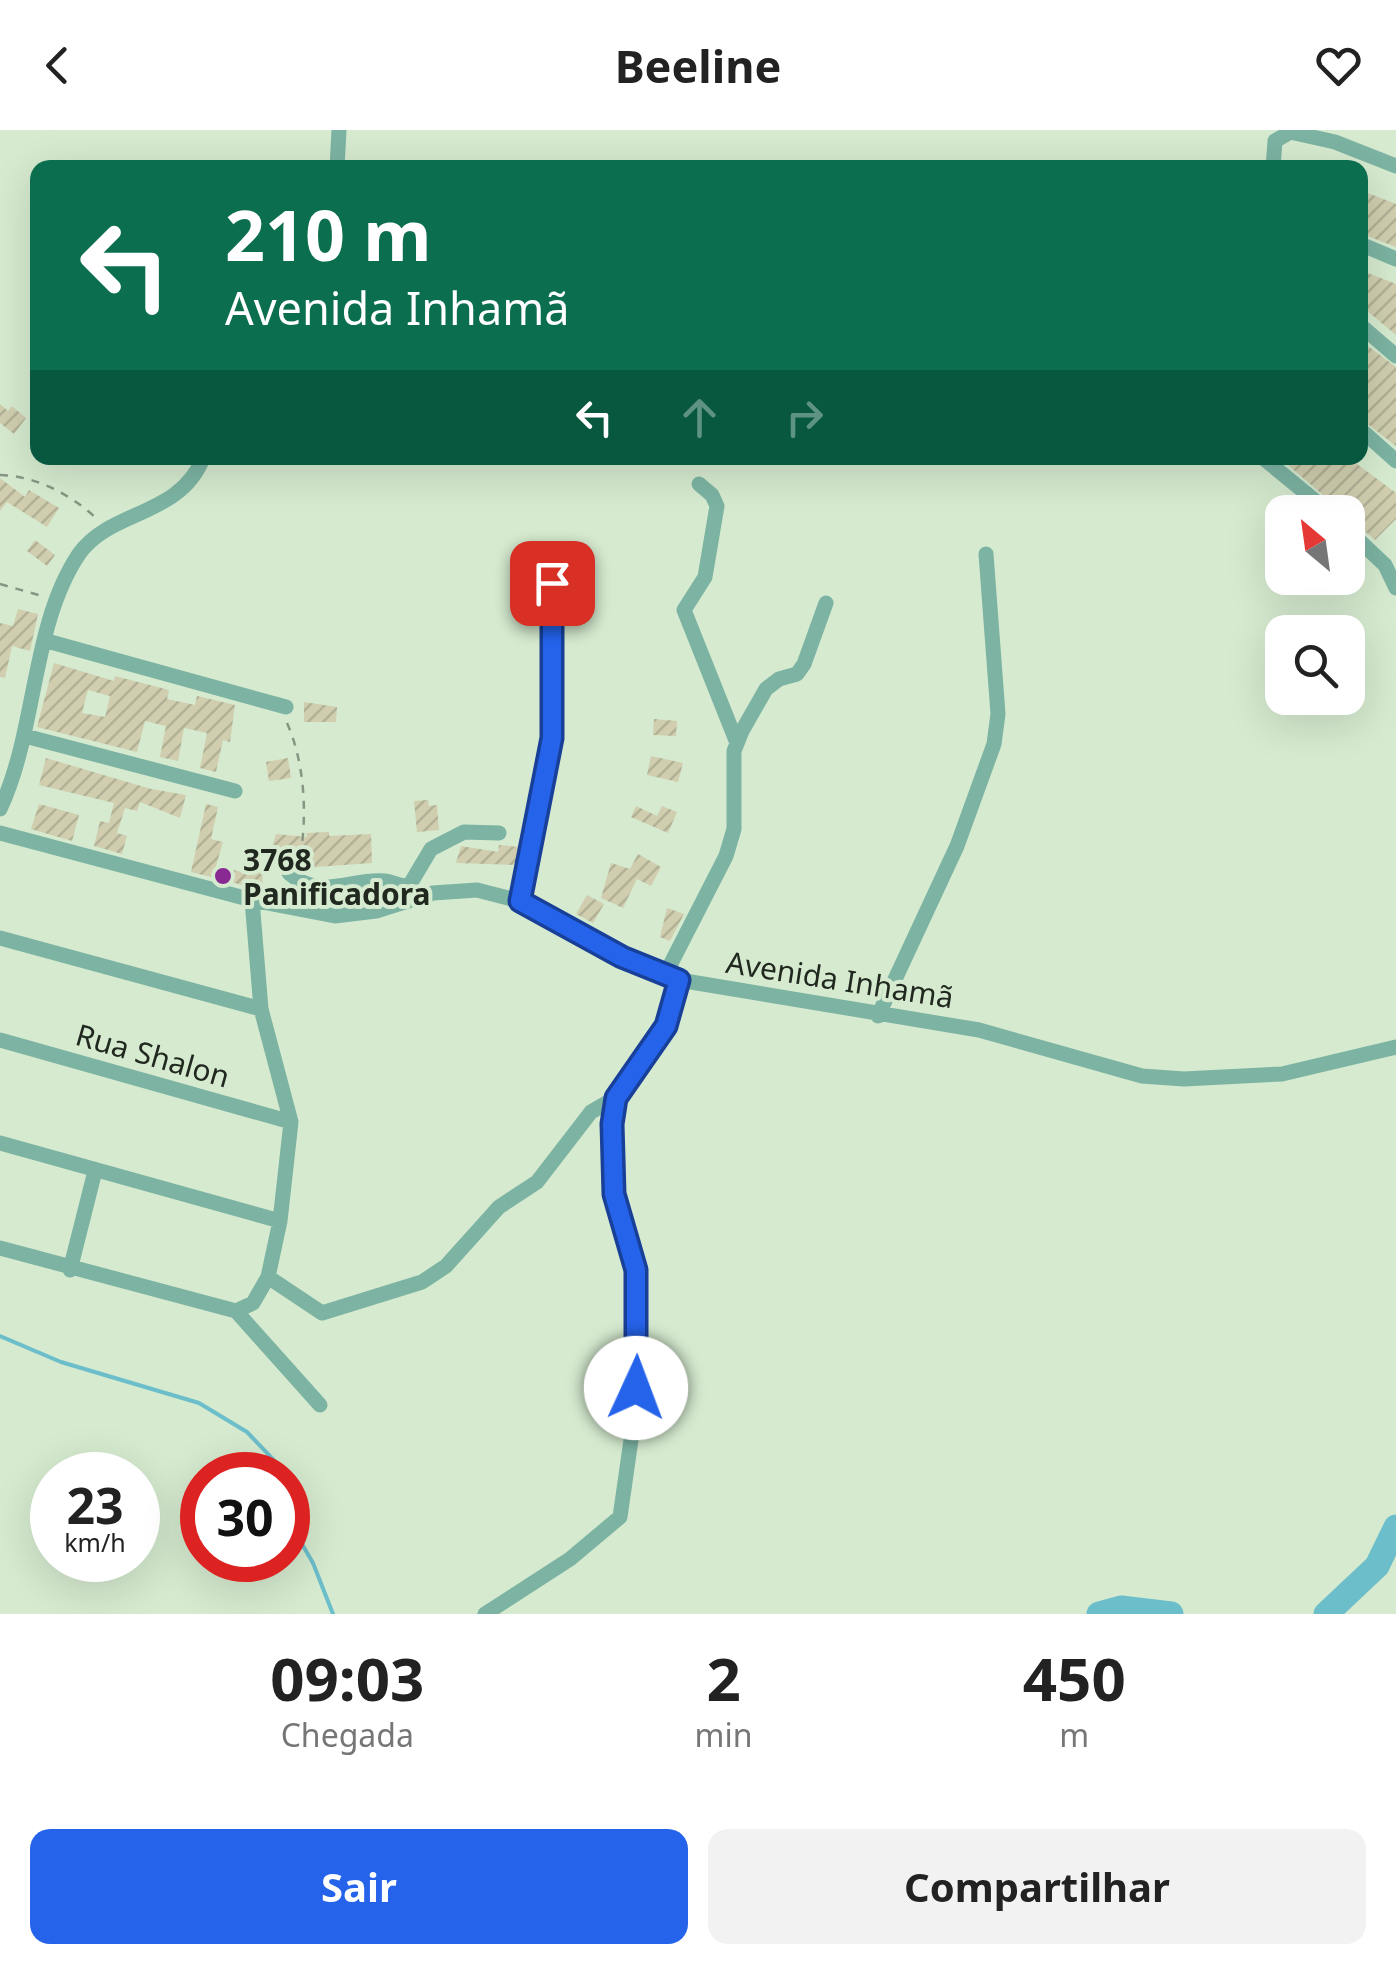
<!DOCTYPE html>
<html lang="pt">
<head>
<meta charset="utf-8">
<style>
  :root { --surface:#fff; --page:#f2f2f2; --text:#222; --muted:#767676; --accent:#2563eb }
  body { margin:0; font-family:"Noto Sans",sans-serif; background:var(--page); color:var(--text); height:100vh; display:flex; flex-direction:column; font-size:38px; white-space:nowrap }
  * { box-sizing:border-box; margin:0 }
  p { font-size:32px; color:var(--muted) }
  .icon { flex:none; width:55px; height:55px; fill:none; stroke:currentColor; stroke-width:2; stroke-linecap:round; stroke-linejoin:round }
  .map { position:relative; height:1484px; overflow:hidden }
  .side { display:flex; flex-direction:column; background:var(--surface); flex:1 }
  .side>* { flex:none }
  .top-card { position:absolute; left:30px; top:30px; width:1338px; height:305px; border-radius:20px; box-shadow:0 10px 40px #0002; background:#0b6e4f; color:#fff; overflow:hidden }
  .needle { width:65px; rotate:331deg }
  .buttons { position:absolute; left:1265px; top:365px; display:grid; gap:20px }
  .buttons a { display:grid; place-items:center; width:100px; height:100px; border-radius:20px; background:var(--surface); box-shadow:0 10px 40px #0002; font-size:50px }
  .speed { position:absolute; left:30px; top:1322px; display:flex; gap:20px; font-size:50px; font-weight:700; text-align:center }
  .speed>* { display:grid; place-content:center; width:130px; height:130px; border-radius:50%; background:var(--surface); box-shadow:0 10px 40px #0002; line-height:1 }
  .speed small { font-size:25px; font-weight:400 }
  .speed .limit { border:15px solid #d22; background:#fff; color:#111 }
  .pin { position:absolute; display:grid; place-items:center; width:85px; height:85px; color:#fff; margin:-42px; border-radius:20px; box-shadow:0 5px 15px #0006 }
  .me { position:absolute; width:110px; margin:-55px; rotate:2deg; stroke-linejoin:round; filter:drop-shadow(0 0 8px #0008) }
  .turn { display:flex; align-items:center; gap:35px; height:210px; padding:0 30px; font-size:45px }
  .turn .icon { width:130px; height:130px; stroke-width:2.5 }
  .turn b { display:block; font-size:70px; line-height:85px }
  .lanes { display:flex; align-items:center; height:95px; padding:0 30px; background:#0003; justify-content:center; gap:50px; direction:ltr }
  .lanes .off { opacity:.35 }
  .eta { display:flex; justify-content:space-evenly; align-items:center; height:170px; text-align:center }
  .eta b { font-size:60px; font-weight:700; line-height:70px }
  .primary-button { display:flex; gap:20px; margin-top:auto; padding:20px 30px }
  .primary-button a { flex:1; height:115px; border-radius:20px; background:var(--accent); color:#fff; font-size:40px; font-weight:700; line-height:115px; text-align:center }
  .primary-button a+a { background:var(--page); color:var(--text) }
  header { display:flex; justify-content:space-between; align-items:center; height:130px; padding:0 30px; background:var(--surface); font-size:45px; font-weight:700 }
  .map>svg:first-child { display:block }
</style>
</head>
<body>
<header><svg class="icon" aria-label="back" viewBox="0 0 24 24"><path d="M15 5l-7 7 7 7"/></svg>Beeline<svg class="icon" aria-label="heart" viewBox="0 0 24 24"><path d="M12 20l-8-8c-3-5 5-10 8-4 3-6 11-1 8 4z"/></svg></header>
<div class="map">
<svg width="1396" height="1484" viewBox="0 0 1396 1484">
  <defs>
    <pattern id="building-hatch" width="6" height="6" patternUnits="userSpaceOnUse" patternTransform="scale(2.5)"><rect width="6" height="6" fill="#d0ceaf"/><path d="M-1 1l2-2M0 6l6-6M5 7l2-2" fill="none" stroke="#b2b196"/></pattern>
  </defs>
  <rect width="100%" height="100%" fill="#d5eacf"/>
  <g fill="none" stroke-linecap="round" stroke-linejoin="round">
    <path stroke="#6cbeca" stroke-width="4" d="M0,1206L61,1232L199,1273L247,1302L288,1345V1360
      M288,1390L313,1433L333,1484"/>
    <path stroke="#6cbeca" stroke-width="25" d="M1099,1484L1121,1478L1171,1484
      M1326,1484L1377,1436L1396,1397"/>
  </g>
  <path fill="url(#building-hatch)" fill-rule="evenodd" d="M1360,60L1396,74V117L1360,103Z
    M1360,140L1396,154V205L1360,175Z
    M1360,210L1396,237V316L1360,288Z
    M0,274L8,281L12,276L26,288L14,304L0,293Z
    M1280,328H1349L1396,363V389L1375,410Z
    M0,348L25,367L29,360L59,378L47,397L7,372L0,381Z
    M35,410L55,425L47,436L27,421Z
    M18,479L38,484L30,521L12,516L5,548L0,547V493L13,496Z
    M54,533L114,551L115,546L169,560L167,569L195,575L197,566L235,575L230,612L223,610L216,642L200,638L207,603L184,598L178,631L160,627L166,596L145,591L137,622L37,597ZM88,560L110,566L105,587L82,583Z
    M304,572L337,577L336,592H304Z
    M654,589L677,591L676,606L653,605Z
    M651,626L683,633L678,652L647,645Z
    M46,628L151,659L186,665L180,688L140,672L137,681L125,678L117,703L127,706L122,724L94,716L100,691L109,693L114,673L39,655Z
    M288,628L291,648L269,651L266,632Z
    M428,670L429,676L437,675L439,700L417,702L414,671Z
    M39,674L79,685L72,711L31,699Z
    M206,674L218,677L211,709L223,712L216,736L247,743V735L263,736L262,760L191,742Z
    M636,676L657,686L662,676L677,682L668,703L631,687Z
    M329,702V706L371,704L372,733L302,738L291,732L268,731L276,704L307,707L306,703Z
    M499,715L519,717L516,735L456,733L461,716L498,722Z
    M638,724L661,737L651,756L637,749L623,778L601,768L611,733L630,739Z
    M587,765L604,774L593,793L576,784Z
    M667,778L684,784L670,811L660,807Z"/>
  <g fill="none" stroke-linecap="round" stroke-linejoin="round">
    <path stroke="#879683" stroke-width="2.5" stroke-dasharray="8 8" stroke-linecap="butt" d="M0,345C36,346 70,364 96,388
      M0,454L42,466
      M287,593C305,633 308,689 299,732"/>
    <path stroke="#7cb3a2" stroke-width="15" d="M337,38L339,0
      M1273,38L1275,11L1290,2L1335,12L1396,36
      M1360,114L1396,129
      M1360,195L1396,226
      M1360,299L1396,331
      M1263,328L1329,382
      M699,354L712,365L717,376L705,447L684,480L737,613
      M1348,400L1385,435L1396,458
      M47,511L286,577
      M25,606L235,661
      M0,679C37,601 31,495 79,424C109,380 180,387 203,328
      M0,703L252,770L335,786L376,781L433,763L477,760L520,771L622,827L679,850L979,900L1142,946L1184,949L1282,944L1396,917
      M289,743C321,771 349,748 385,751C394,752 400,757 409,756L431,719L464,702L499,703
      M520,771L552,608V453
      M0,808L261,879
      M665,845L726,726L734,699V621L742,601L766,559L779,549L797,544L804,534L826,473
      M878,886L957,716L994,614L998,584L986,424
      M0,910L291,992
      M0,1013L280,1091
      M0,1118L236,1181
      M70,1140L95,1041
      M268,1147L322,1183L422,1152L446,1136L499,1077L537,1052L591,982L615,968
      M236,1181L253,1173L268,1147L280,1091L291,992L261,879L252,770
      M236,1181L320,1275
      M485,1484L570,1429L620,1387L634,1289L638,1195L636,1140L614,1064L612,994L615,968L666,895L679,850"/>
  </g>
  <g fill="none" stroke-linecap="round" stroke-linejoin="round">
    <g stroke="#184099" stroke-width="25">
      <path id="route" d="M552,453V608L520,771L622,827L679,850L666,896L616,968L612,994L614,1064L636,1140V1258"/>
    </g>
    <use href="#route" stroke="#2563eb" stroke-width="18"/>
  </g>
  <circle fill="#892992" stroke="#d5eacf" stroke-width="4" cx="223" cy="746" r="10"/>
  <g text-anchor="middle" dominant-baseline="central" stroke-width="8" stroke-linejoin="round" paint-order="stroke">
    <g font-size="30" font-weight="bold" fill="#21281f" stroke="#d5eacf" text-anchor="start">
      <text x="243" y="729">3768<tspan x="243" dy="34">Panificadora</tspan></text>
    </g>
    <g font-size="30" fill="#21281f" stroke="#d5eacf">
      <text transform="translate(840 849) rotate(9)">Avenida Inhamã</text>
      <text transform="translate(153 925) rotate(16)">Rua Shalon</text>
    </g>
  </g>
</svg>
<div class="buttons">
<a><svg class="needle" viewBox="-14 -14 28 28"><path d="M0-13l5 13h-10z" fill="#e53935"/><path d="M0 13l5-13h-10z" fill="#767676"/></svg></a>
<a><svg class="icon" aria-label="search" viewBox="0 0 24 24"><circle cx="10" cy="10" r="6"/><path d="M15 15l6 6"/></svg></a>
</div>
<div class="speed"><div>23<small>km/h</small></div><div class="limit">30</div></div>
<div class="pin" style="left:552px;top:453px;background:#d93025"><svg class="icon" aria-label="arrive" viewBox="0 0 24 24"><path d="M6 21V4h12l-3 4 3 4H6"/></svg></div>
<svg class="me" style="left:636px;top:1258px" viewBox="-20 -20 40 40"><circle r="19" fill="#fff"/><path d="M0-13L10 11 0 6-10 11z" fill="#2563eb"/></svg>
<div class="top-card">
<div class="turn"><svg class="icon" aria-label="left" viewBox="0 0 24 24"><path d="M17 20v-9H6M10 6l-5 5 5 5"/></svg><div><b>210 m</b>Avenida Inhamã</div></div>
<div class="lanes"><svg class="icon" aria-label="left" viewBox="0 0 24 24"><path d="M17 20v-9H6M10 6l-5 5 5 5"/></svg><svg class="icon off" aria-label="ahead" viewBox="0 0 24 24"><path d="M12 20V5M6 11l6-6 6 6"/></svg><svg class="icon off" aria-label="right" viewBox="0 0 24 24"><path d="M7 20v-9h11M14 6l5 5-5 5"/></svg></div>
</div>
</div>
<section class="side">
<div class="eta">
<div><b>09:03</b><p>Chegada</p></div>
<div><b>2</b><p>min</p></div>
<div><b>450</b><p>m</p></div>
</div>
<div class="primary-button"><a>Sair</a><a>Compartilhar</a></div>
</section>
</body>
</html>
